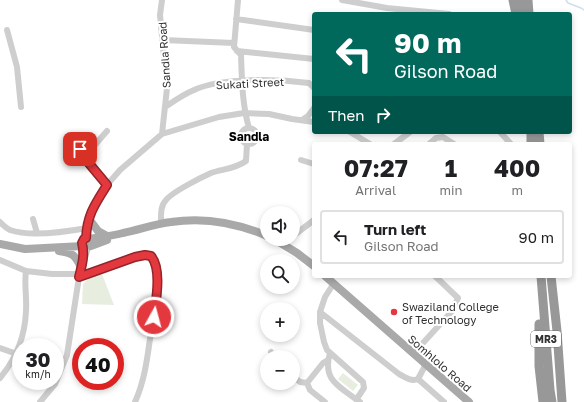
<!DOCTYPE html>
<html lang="en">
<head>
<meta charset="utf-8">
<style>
  :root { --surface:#fff; --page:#f2f2f2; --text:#202124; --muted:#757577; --line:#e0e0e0 }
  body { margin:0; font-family:"Golos Text",sans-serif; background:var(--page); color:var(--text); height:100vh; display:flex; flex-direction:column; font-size:15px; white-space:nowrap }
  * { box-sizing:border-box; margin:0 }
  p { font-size:13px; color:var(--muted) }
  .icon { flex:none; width:22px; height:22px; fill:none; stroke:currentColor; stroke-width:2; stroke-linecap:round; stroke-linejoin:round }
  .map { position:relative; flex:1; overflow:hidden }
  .side { position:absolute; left:312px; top:142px; width:260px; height:136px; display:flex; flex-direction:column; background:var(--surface); border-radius:4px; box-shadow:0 2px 6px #0003 }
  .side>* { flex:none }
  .top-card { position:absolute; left:312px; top:12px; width:260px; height:122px; border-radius:4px; box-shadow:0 2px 6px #0003; background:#00695c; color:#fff; overflow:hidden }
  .fabs { position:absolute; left:260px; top:206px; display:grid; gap:8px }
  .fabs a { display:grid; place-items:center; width:40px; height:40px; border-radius:50%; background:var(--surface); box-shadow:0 2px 6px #0003; font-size:20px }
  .speed { position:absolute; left:12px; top:338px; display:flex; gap:8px; font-size:20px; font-weight:700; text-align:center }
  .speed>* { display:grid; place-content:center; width:52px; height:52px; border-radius:50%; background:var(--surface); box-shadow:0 2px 6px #0003; line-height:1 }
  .speed small { font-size:10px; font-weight:400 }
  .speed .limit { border:6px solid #d22; background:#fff; color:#111 }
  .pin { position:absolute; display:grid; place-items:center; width:34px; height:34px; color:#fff; margin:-17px; border-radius:8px; box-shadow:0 2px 6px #0006 }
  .me { position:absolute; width:44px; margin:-22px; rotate:7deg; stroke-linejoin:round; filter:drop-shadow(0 0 3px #0008) }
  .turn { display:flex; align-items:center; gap:14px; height:84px; padding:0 16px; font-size:18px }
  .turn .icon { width:52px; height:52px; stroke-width:2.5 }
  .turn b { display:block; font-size:28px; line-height:34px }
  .then { display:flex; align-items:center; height:38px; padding:0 16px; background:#0003; gap:8px; font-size:15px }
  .eta { display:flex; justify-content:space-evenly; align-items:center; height:68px; text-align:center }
  .eta b { font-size:24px; font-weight:700; line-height:28px }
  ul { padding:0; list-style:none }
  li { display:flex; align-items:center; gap:12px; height:54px; margin:0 8px 6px; padding:0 8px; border:2px solid var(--line); border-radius:4px }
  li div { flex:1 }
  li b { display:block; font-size:15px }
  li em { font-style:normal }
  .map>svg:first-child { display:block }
</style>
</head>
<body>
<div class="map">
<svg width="584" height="402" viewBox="0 0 584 402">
  <rect width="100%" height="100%" fill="#fff"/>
  <path fill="#e7eee0" d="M102,274L114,305L82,304L83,284L89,278Z
    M343,373L358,385L353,391L338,379Z"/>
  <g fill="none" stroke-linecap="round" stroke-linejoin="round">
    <path stroke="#cddfed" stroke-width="1.5" d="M566,0L568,3L581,8L584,10"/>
    <path stroke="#cecece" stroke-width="6" d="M238,0L234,47L241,55C242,80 242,104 249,128
      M342,0L387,8L449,14
      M236,19L314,30
      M7,30L17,67L21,107
      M163,40L234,43
      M237,51L314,59
      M165,107C174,101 184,94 194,90C222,77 279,79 309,83L314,88
      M302,120L308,116L314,108
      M241 136a8 8 0 1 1 16 0a8 8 0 1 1-16 0Z
      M107,131L87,154V161L107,185
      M350,132L370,144
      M500,132L511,144
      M162,134L167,88L160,15L162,0
      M394,144L410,132
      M429,144L436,138L443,137L454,144
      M79,149L78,154L87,161
      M301,160L314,164
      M33,219L37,233
      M0,222C3,225 6,228 10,230C30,237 65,232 87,228
      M161,224C161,216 160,206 166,200C172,192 202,177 211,173C223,169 235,169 246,161L247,144
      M293,236L314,220
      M86,238L89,219L92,209L107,185L120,170L162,134L219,117L244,113L269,114L292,119L314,122
      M0,260L26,271L52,274H75L79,277
      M79,277L135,257L148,255C154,258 156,263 157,270C159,285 155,309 152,325C148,351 146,378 135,402
      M334,283L325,297L320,312V323L324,342L327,350L363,382L364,388L358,397L357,400L360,402
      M320,312L399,374C405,377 411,382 418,379L426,364
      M0,348L17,354
      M271,352L275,357
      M330,353C322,380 339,386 357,400
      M413,354L453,310L458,298L435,276
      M293,376L300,382L307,383
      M0,378C16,359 25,336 26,311C27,297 24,284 26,271
      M418,379L444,402
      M40,402L55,384L67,355L79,277L88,248
      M325,402L310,390L307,383L323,363L328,360"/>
    <path stroke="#a9a9a9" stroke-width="8" d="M89,219L98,231L107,236
      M89,239C100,237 112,236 123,233C139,230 154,224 171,222C203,217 237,223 267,236
      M274,239L297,253L314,266
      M0,244L25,249L83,246
      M91,246L107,240
      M59,251C73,253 75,255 81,267
      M325,276L469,402"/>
    <path stroke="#989898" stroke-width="9" d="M513,0L516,14
      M521,0L522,14
      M528,0L529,14
      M531,132V144
      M539,132L540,144
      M541,276L550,390L552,402
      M551,276L557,331L562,402
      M539,324V366L543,402"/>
  </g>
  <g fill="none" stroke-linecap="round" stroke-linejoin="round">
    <g stroke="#942429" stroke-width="10">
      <path id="route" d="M80,149L78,154L87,161L107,185C95,204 87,215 86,238L84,239L82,243C85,255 82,265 79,277L135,257L145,255L151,256C162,269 156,300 154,317"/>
    </g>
    <use href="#route" stroke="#e4383f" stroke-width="7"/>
  </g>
  <circle fill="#e4383f" stroke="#fff" stroke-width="1.5" cx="394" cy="312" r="4"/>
  <g text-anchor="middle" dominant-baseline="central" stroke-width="4" stroke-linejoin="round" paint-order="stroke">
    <rect fill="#fff" stroke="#6f6f6f" stroke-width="1" x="531" y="331" width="30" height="16" rx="3"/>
    <g font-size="10" font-weight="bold" fill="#313131">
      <text x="546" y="339">MR3</text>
    </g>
    <g font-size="11" fill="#313131" stroke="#fff">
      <text transform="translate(164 55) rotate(-94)">Sandla Road</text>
      <text transform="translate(250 83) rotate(-3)">Sukati Street</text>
      <text transform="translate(440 363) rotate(41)">Somhlolo Road</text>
    </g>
    <g font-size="11" fill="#313131" stroke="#fff" text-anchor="start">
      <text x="402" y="306">Swaziland College<tspan x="402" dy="13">of Technology</tspan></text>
    </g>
    <g font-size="12" font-weight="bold" fill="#000" stroke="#fff">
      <text x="249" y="136">Sandla</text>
    </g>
  </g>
</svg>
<div class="fabs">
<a><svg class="icon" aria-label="sound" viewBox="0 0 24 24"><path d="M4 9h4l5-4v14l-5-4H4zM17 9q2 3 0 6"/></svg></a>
<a><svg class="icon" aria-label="search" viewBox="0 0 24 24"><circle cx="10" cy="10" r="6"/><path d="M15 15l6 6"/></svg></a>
<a>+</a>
<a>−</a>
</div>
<div class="speed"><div>30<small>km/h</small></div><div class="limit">40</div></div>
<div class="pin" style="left:80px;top:149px;background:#d93025"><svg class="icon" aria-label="arrive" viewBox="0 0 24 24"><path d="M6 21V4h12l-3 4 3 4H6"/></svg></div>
<svg class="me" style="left:154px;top:317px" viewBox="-20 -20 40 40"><circle r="17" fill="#e4383f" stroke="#fff" stroke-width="3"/><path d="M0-11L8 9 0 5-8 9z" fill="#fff"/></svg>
<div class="top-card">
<div class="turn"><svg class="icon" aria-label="left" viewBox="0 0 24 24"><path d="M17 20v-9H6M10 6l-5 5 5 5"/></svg><div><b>90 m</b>Gilson Road</div></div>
<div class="then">Then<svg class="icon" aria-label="right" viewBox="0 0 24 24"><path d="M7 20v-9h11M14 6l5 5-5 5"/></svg></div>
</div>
<section class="side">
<div class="eta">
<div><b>07:27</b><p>Arrival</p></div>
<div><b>1</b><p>min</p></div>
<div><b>400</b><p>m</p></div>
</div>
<ul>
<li><svg class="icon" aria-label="left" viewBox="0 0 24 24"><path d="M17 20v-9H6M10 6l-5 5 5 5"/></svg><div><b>Turn left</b><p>Gilson Road</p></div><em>90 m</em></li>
</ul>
</section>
</div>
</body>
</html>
